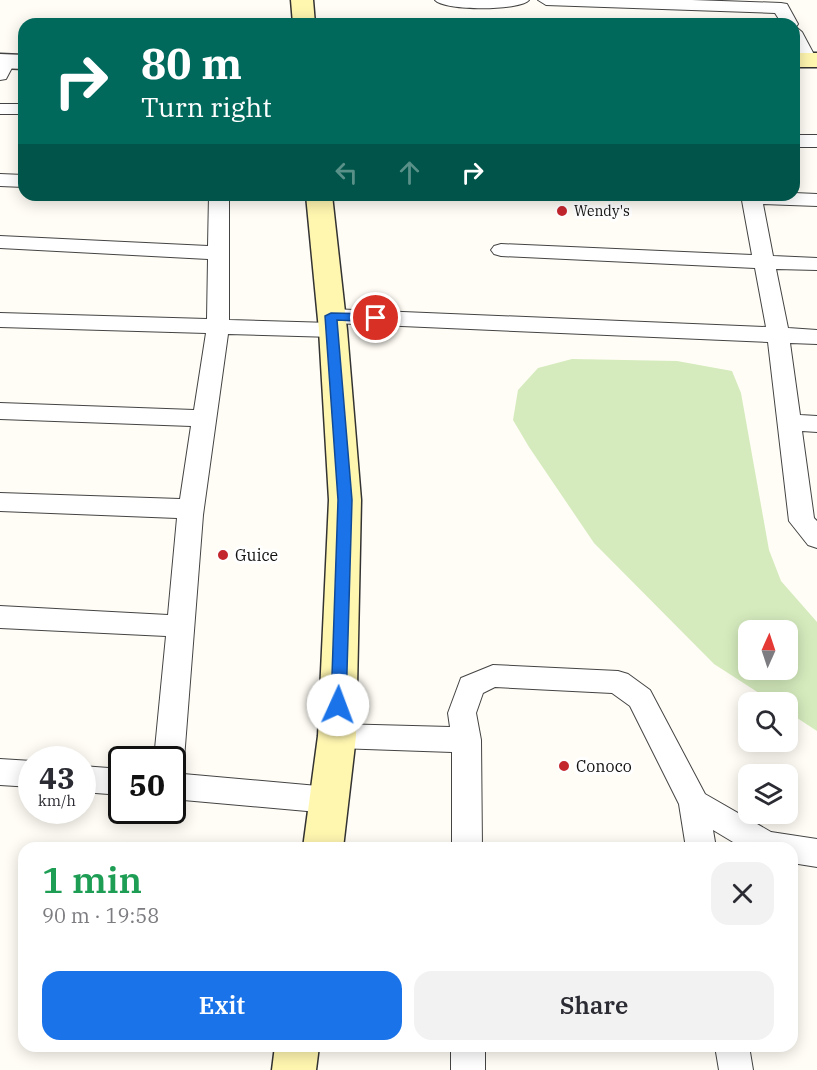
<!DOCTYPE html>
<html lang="en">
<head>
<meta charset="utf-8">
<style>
  :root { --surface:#fff; --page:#f2f2f3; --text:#2b2b33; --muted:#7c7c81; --accent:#1a73e8 }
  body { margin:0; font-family:"IBM Plex Serif",serif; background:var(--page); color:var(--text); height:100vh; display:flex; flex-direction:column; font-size:22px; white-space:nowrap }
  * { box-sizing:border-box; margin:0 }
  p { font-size:20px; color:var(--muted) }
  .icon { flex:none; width:33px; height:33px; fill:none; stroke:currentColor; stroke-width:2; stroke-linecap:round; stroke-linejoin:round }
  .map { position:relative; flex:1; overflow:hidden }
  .drawer { position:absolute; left:18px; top:842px; width:780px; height:210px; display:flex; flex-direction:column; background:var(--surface); border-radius:18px; box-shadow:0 3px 15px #0003 }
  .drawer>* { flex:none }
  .guide { position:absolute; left:18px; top:18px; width:782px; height:183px; border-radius:18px; box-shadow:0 3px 15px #0003; background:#00695c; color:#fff; overflow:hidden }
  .needle { width:39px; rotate:3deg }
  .tools { position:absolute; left:738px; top:620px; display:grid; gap:12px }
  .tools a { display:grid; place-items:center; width:60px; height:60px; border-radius:12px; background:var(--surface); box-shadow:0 3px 15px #0003; font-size:30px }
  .speed { position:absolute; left:18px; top:746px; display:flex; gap:12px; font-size:30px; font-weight:700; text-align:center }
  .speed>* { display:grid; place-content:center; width:78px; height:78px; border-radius:50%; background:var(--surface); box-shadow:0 3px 15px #0003; line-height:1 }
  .speed small { font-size:15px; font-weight:400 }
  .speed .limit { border:3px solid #111; border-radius:9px; background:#fff; color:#111 }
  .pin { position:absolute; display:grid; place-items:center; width:51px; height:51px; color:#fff; margin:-26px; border:3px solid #fff; border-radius:50%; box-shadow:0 2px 6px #0007 }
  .me { position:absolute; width:66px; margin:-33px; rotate:2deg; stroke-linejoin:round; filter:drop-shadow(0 0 4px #0008) }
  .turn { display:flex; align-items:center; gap:21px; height:126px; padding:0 24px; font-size:27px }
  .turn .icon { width:78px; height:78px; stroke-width:2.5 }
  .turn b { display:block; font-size:42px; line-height:51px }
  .lanes { display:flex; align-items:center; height:57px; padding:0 24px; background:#0003; justify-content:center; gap:30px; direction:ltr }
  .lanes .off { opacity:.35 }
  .round { display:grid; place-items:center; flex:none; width:63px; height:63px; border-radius:18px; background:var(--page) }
  .summary { display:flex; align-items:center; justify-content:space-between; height:102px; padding:0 24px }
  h1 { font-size:36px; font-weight:600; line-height:45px; color:#1e9e55 }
  .primary-button { display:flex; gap:12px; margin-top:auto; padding:12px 24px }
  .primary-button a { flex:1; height:69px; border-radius:18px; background:var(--accent); color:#fff; font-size:24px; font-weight:600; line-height:69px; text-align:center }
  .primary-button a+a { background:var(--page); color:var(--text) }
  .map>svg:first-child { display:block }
</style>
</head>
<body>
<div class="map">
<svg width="817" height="1070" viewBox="0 0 817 1070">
  <rect width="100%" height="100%" fill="#fffdf5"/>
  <path fill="#d5ebbd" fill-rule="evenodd" d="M572,359L677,361L732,371L741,393L769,550L781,581L817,622V731L788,712V702H773L714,664L594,543L529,447L513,420L518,390L538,368ZM748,630H788V669H748Z"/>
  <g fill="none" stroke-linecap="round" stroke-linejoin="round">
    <g stroke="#444" stroke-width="2">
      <path id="lane" d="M435,0H529C520,11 444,11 435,0Z
        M538,0H692L781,3L787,4L798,24L796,27L802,32L817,60L814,64H802L794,48V24H782L775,13L546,5Z
        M6,57L12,58L15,62L6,79L0,80V58Z
        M0,104H24V114H0Z
        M794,135H817V147H794Z
        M0,174L24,175V187L0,186Z
        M794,193L817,194V206L763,204L773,256L817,258V270L776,269L788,328L817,330V344L790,343L800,415L817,416V432L802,431L814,518L817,521V548L808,545L789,521L768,342L333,323L341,325L344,330L341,335L333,337L228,334L203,515L184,759L179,768L172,770V759H154L166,636L0,628V606L168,615L177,518L0,511V493L180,499L191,426L0,419V403L194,410L206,333L0,327V313L207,319L208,259L0,248V236L208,246L209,195H229V320L331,323L323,321L320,316L323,311L331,309L766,327L755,268L501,256L494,254L491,250L494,246L501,244L752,255L741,195Z
        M493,665L618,671L628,674L650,690L705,794L771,832L817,839V867L792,863V848H743L713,830L716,848H686L679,804L630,706L612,693L495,687L483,693L476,713L481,740L482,848H452V752L337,748L327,745L323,736L327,727L337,724L450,727L448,713L461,678Z
        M0,759L32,761V787L0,785Z
        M82,766L122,769V795L82,792Z
        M172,773L329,787L340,791L344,800L340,809L329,813L172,799Z
        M451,1046H485V1070H451Z
        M715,1046H749L753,1070H719Z"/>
    </g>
    <g stroke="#444" stroke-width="3">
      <path id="street" d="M0,54L24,55V69L0,68Z"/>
    </g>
    <g stroke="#333" stroke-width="3">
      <path id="secondary" d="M291,0H313L315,24H293Z
        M794,53H817V67H794Z
        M306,195H332L347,330L361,500L356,736L343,848H303L318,736L329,500L319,330Z
        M275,1046H319L316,1070H272Z"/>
    </g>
    <use href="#lane" fill="#fff" fill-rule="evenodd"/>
    <use href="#street" fill="#fff" fill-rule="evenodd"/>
    <use href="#secondary" fill="#fff6b0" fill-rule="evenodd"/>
  </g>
  <path fill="#1a73e8" stroke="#114b97" stroke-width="1.5" d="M331,313L376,314L382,318L376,322L337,320L352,500L346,705L344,710L338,711L333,710L331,705L338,500L325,316Z"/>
  <g fill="#c4262e" stroke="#fff" stroke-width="2">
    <circle cx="562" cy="211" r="6"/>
    <circle cx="223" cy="555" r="6"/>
    <circle cx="564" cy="766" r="6"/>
  </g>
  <g text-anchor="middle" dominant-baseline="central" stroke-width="6" stroke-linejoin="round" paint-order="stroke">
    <g font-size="14" fill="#111" stroke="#fff" text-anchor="start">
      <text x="574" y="211">Wendy's</text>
    </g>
    <g font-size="16" fill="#111" stroke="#fff" text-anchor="start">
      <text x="235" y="555">Guice</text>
      <text x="576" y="766">Conoco</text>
    </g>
  </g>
</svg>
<div class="tools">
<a><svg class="needle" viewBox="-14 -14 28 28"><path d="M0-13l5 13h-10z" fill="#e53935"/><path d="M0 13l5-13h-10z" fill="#7c7c81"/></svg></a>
<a><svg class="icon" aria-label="search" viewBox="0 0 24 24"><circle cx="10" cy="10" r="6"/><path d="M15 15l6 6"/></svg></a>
<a><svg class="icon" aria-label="layers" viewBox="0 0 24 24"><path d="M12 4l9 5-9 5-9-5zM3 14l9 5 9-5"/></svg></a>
</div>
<div class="speed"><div>43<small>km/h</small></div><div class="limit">50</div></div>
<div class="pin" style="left:376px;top:318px;background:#d93025"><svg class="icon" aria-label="arrive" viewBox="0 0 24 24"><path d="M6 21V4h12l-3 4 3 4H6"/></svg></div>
<svg class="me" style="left:338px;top:705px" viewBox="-20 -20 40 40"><circle r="19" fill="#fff"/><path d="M0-13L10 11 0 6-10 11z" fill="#1a73e8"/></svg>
<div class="guide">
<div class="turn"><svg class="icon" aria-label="right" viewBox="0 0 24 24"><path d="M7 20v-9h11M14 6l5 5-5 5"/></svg><div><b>80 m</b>Turn right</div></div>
<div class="lanes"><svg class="icon off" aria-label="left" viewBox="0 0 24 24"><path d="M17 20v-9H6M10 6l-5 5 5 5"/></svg><svg class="icon off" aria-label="ahead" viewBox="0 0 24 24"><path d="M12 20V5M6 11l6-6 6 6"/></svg><svg class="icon" aria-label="right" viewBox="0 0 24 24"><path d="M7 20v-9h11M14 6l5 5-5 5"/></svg></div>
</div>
<section class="drawer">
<div class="summary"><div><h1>1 min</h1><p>90 m · 19:58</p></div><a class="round"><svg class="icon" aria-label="close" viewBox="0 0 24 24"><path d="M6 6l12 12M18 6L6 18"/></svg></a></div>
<div class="primary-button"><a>Exit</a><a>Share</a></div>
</section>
</div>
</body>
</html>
